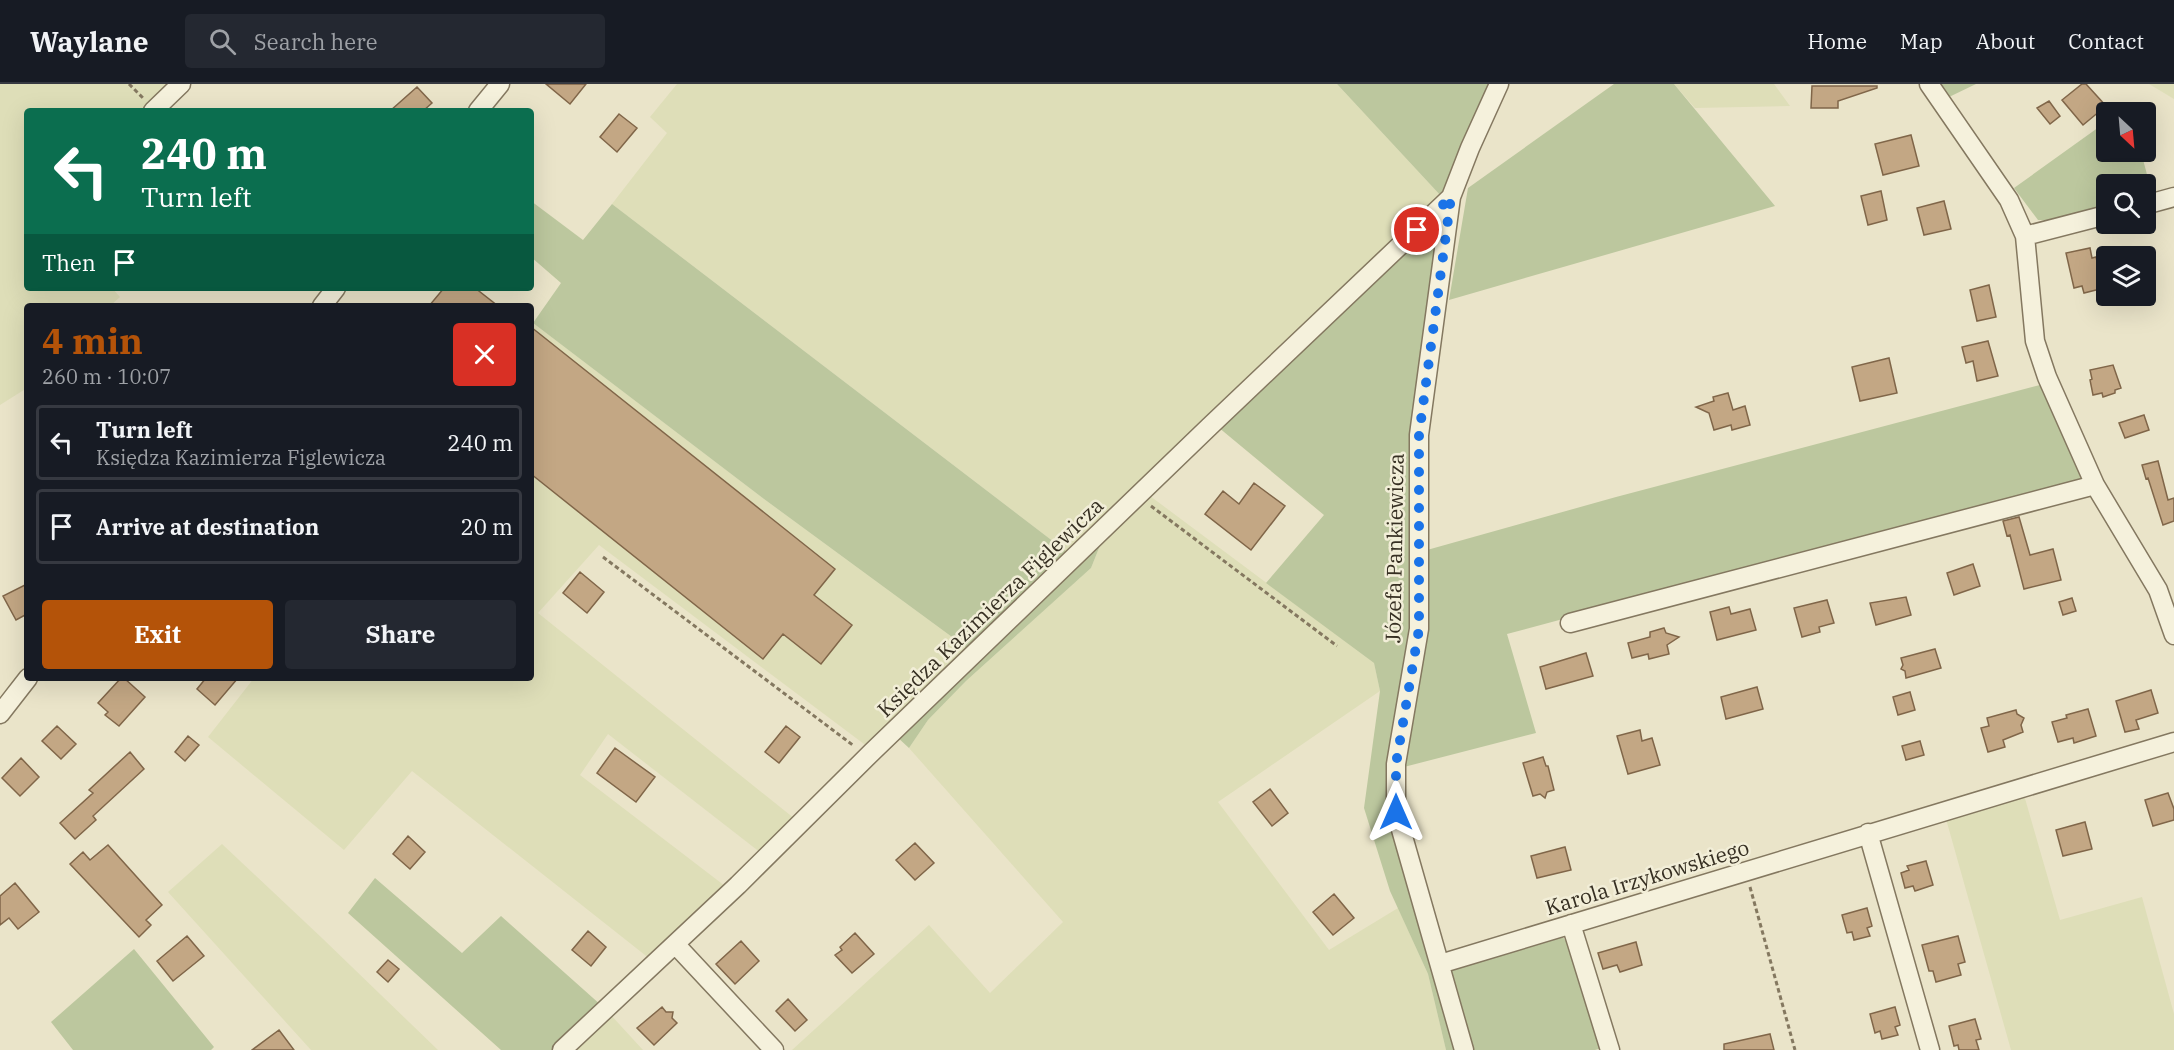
<!DOCTYPE html>
<html lang="en">
<head>
<meta charset="utf-8">
<style>
  :root { --surface:#171b24; --page:#242831; --text:#f1f3f6; --muted:#9ea1a6; --line:#363941; --accent:#b45309 }
  body { margin:0; font-family:"IBM Plex Serif",serif; background:var(--page); color:var(--text); height:100vh; display:flex; flex-direction:column; font-size:22px; white-space:nowrap }
  * { box-sizing:border-box; margin:0 }
  p { font-size:20px; color:var(--muted) }
  .icon { flex:none; width:33px; height:33px; fill:none; stroke:currentColor; stroke-width:2; stroke-linecap:round; stroke-linejoin:round }
  .map { position:relative; flex:1; overflow:hidden }
  .drawer { position:absolute; left:24px; top:219px; width:510px; height:378px; display:flex; flex-direction:column; background:var(--surface); border-radius:6px; box-shadow:0 6px 24px #0002 }
  .drawer>* { flex:none }
  .hud { position:absolute; left:24px; top:24px; width:510px; height:183px; border-radius:6px; box-shadow:0 6px 24px #0002; background:#0b6e4f; color:#fff; overflow:hidden }
  .needle { width:39px; rotate:154deg }
  .tools { position:absolute; left:2096px; top:18px; display:grid; gap:12px }
  .tools a { display:grid; place-items:center; width:60px; height:60px; border-radius:6px; background:var(--surface); box-shadow:0 6px 24px #0002; font-size:30px }
  .pin { position:absolute; display:grid; place-items:center; width:51px; height:51px; color:#fff; margin:-26px; border:3px solid #fff; border-radius:50%; box-shadow:0 2px 6px #0007 }
  .me { position:absolute; width:66px; margin:-33px; rotate:0deg; stroke-linejoin:round; filter:drop-shadow(0 0 4px #0008) }
  .turn { display:flex; align-items:center; gap:21px; height:126px; padding:0 18px; font-size:27px }
  .turn .icon { width:78px; height:78px; stroke-width:2.5 }
  .turn b { display:block; font-size:42px; line-height:51px }
  .then { display:flex; align-items:center; height:57px; padding:0 18px; background:#0003; gap:12px; font-size:22px }
  .round { display:grid; place-items:center; flex:none; width:63px; height:63px; border-radius:6px; background:var(--page) }
  .overview { display:flex; align-items:center; justify-content:space-between; height:102px; padding:0 18px }
  h1 { font-size:36px; font-weight:700; line-height:45px; color:var(--accent) }
  .action { display:flex; gap:12px; margin-top:auto; padding:12px 18px }
  .action a { flex:1; height:69px; border-radius:6px; background:var(--accent); color:#fff; font-size:24px; font-weight:700; line-height:69px; text-align:center }
  .action a+a { background:var(--page); color:var(--text) }
  ul { padding:0; list-style:none }
  li { display:flex; align-items:center; gap:18px; height:75px; margin:0 12px 9px; padding:0 6px; border:3px solid var(--line); border-radius:6px }
  li div { flex:1 }
  li b { display:block; font-size:22px }
  li em { font-style:normal }
  header { display:flex; align-items:center; gap:36px; box-sizing:border-box; height:84px; padding:0 30px; background:var(--surface); border-bottom:2px solid var(--line) }
  header strong { font-size:28px }
  nav { display:flex; gap:33px; margin-inline-start:auto; font-size:21px }
  .search { width:420px; height:54px; background:var(--page); display:flex; align-items:center; gap:15px; box-sizing:border-box; padding:0 21px; border-radius:6px; color:var(--muted); font-size:22px }
  .map>svg:first-child { display:block }
</style>
</head>
<body>
<header>
<strong>Waylane</strong>
<div class="search"><svg class="icon" aria-label="search" viewBox="0 0 24 24"><circle cx="10" cy="10" r="6"/><path d="M15 15l6 6"/></svg>Search here</div>
<nav><a>Home</a><a>Map</a><a>About</a><a>Contact</a></nav>
</header>
<div class="map">
<svg width="2174" height="966" viewBox="0 0 2174 966">
  <rect width="100%" height="100%" fill="#eae4c9"/>
  <path fill="#dedeb8" d="M0,0H171L144,27H27V204H112L120,213L110,222H27V304L0,321Z
    M677,0H1337L1441,112L1071,471L612,120L667,49L650,33Z
    M1674,0H1774L1790,22L1695,24Z
    M2149,0H2174V15Z
    M533,239L764,415L967,564L868,663L599,461L538,529L795,735L761,769L608,650L580,691L725,802L650,875L412,687L344,766L208,653L254,594H531V242Z
    M1146,409L1374,579L1380,607L1218,718L1329,866L1398,824L1428,890L1446,966H792L929,841L990,909L1063,838L909,664L928,636L966,597L1091,484L1105,449Z
    M2024,711L2060,836L2142,813L2174,930V966H2011L1946,735Z
    M222,760L323,855L438,966H311L168,808Z
    M609,929L643,966H568Z"/>
  <path fill="#bcc79e" d="M1337,0H1491L1441,112Z
    M1614,0H1674L1775,122L1449,216L1468,104Z
    M1940,0H1976L1949,13Z
    M2106,38V68H2141L2153,113L2145,115V100H2106V126L2060,137L2038,136L2014,104Z
    M531,117L583,156L612,120L1071,471L1004,533L967,564L764,415L533,239L561,199L531,173Z
    M1442,128L1411,546L1388,720L1459,966H1446L1428,890L1390,807L1364,724L1380,607L1374,579L1266,499L1324,431L1218,343Z
    M2040,301L2082,395L1507,550L1536,649L1400,684L1427,466L1616,413Z
    M1105,449L1091,484L966,597L928,636L909,664L896,652Z
    M375,794L462,869L501,832L602,922L553,966H501L348,829Z
    M1560,850L1572,864L1602,964L1595,966H1472L1445,883Z
    M134,865L214,963L211,966H73L51,938Z"/>
  <path fill="#c3a784" stroke="#806649" stroke-width="1.5" d="M546,0H586L570,20Z
    M2082,0H2086L2106,22L2083,41L2062,16Z
    M1812,2H1877V4L1838,17V24H1811Z
    M417,3L432,19L423,27H390Z
    M2049,17L2060,32L2050,40L2037,24Z
    M619,30L637,44L617,68L600,53Z
    M1911,51L1919,82L1883,91L1875,60Z
    M1881,107L1887,136L1868,141L1861,112Z
    M1944,117L1951,145L1924,151L1917,124Z
    M2090,164L2092,174L2096,173L2104,204L2084,209L2082,202L2074,204L2066,169Z
    M1989,201L1996,233L1977,237L1970,206Z
    M444,204H475L498,222H429Z
    M531,243L835,485L814,511L852,541L821,580L783,550L763,575L531,390Z
    M1988,257L1998,292L1977,297L1973,277L1966,279L1962,263Z
    M1889,274L1897,309L1860,317L1852,283Z
    M2113,281L2121,304L2115,306V309L2103,313L2102,309L2093,311L2090,296L2092,295L2090,286Z
    M1728,309L1733,326L1745,322L1750,341L1732,346L1731,341L1714,346L1709,329L1696,323L1714,317L1713,313Z
    M2144,331L2149,346L2125,354L2119,339Z
    M2158,377L2168,416L2174,414V437L2163,441L2148,394L2146,395L2142,381Z
    M1254,399L1285,422L1251,466L1205,430L1223,407L1239,420Z
    M2019,433L2030,471L2053,465L2061,496L2024,505L2010,451L2007,452L2003,437Z
    M1973,480L1980,502L1954,511L1947,489Z
    M580,488L604,508L587,529L563,509Z
    M27,500V530L16,536L3,512Z
    M1906,513L1911,531L1876,541L1870,519Z
    M2072,514L2076,527L2063,531L2059,518Z
    M1827,516L1834,539L1819,543L1820,548L1802,553L1794,524Z
    M1729,523L1731,530L1750,525L1756,546L1717,556L1710,528Z
    M1664,544L1666,549L1679,553L1667,561L1669,570L1649,575L1648,570L1632,574L1628,559L1650,553V548Z
    M1935,565L1941,584L1906,594L1905,587L1901,585L1903,581L1901,574Z
    M1586,569L1593,592L1546,605L1540,583Z
    M121,594H124L145,613L119,642L105,631L108,628L98,619Z
    M206,594H238L215,621L197,605Z
    M1757,603L1763,625L1726,635L1721,613Z
    M2151,606L2158,629L2136,636L2139,645L2125,648L2116,617Z
    M1910,608L1915,626L1898,631L1893,613Z
    M2088,625L2096,652L2074,659L2073,654L2058,658L2052,638L2067,634L2066,631Z
    M2016,626L2017,630L2024,634L2021,641L2023,648L2003,656L2005,663L1988,668L1981,644L1989,642L1987,634Z
    M57,642L76,660L61,675L42,657Z
    M786,642L800,653L779,679L765,668Z
    M1640,646L1642,657L1652,654L1660,681L1628,690L1617,652Z
    M188,652L199,661L185,677L175,668Z
    M1920,657L1924,671L1906,676L1902,662Z
    M615,664L655,693L636,718L597,689Z
    M130,668L144,685L93,732L96,736L75,755L60,739L93,709L89,706Z
    M1543,673L1546,682H1548L1554,706L1547,708L1545,714L1540,710L1533,712L1523,679Z
    M21,674L39,693L20,712L2,694Z
    M1270,705L1288,729L1272,742L1253,718Z
    M2168,709L2174,725V736L2153,742L2145,716Z
    M2085,738L2092,765L2063,772L2056,746Z
    M408,752L425,768L410,785L393,770Z
    M915,759L934,779L915,796L896,776Z
    M108,761L162,821L146,836L151,841L139,853L70,780L83,768L90,776Z
    M1565,763L1571,786L1537,794L1531,772Z
    M1926,777L1933,801L1915,807L1913,802L1905,804L1901,789L1909,786L1907,782Z
    M15,799L39,828L18,845L9,834L0,841V812Z
    M1334,810L1354,834L1333,851L1313,828Z
    M1867,824L1872,842L1867,844L1870,852L1854,856L1852,848L1847,849L1842,831Z
    M588,847L606,863L591,882L572,866Z
    M855,849L874,870L852,889L835,871L842,866L840,863Z
    M187,852L204,872L173,897L157,877Z
    M1958,852L1965,878L1958,880L1961,891L1936,898L1933,887H1929L1922,861Z
    M741,857L759,877L735,900L716,880Z
    M1636,858L1642,881L1620,888L1617,881L1603,885L1598,869Z
    M388,876L399,885L388,898L377,888Z
    M788,915L807,936L795,947L776,927Z
    M662,923L666,928H673L672,934L677,939L654,961L637,944Z
    M1895,923L1900,941L1895,943L1898,951L1882,955L1880,947L1875,949L1870,930Z
    M1975,935L1981,955L1976,956L1979,966H1959L1958,961L1954,962L1949,942Z
    M279,946L294,966H252Z
    M1770,950L1774,966H1724V960Z"/>
  <g fill="none" stroke-linecap="round" stroke-linejoin="round">
    <g stroke="#847860" stroke-width="21">
      <path id="minor" d="M1929,0L2009,116L2025,152L2035,257L2047,293L2095,401L2158,506L2174,551
        M153,27L181,0
        M478,27L500,0
        M2145,121L2174,113
        M2025,152L2106,131
        M322,222L336,204
        M1570,539L2095,401
        M0,630L28,594
        M1868,749L1930,966
        M1571,840L1610,966
        M675,860L774,966
        M1440,880C1684,805 1929,733 2174,658
        M562,966L738,801L872,668L1209,343L1451,113
        M1464,966L1396,728V680L1419,545V351L1451,113L1470,64L1499,0"/>
    </g>
    <path stroke="#847860" stroke-width="3" stroke-dasharray="4.5 3" stroke-linecap="butt" d="M129,0L143,14
      M1151,422L1337,562
      M603,473L854,662
      M1750,803L1795,966"/>
    <use href="#minor" stroke="#f5f1dc" stroke-width="18"/>
  </g>
  <g fill="none" stroke-linecap="round" stroke-linejoin="round">
    <path stroke="#1a73e8" stroke-width="10" stroke-dasharray="0 18" d="M1396,728V680L1419,545V351L1451,113L1417,146"/>
  </g>
  <g text-anchor="middle" dominant-baseline="central" stroke-width="5" stroke-linejoin="round" paint-order="stroke">
    <g font-size="21" fill="#362f22" stroke="#f2eed8">
      <text transform="translate(1394 464) rotate(-89)">Józefa Pankiewicza</text>
      <text transform="translate(990 523) rotate(-44)">Księdza Kazimierza Figlewicza</text>
      <text transform="translate(1647 793) rotate(-17)">Karola Irzykowskiego</text>
    </g>
  </g>
</svg>
<div class="tools">
<a><svg class="needle" viewBox="-14 -14 28 28"><path d="M0-13l5 13h-10z" fill="#e53935"/><path d="M0 13l5-13h-10z" fill="#9ea1a6"/></svg></a>
<a><svg class="icon" aria-label="search" viewBox="0 0 24 24"><circle cx="10" cy="10" r="6"/><path d="M15 15l6 6"/></svg></a>
<a><svg class="icon" aria-label="layers" viewBox="0 0 24 24"><path d="M12 4l9 5-9 5-9-5zM3 14l9 5 9-5"/></svg></a>
</div>
<div class="pin" style="left:1417px;top:146px;background:#d93025"><svg class="icon" aria-label="arrive" viewBox="0 0 24 24"><path d="M6 21V4h12l-3 4 3 4H6"/></svg></div>
<svg class="me" style="left:1396px;top:728px" viewBox="-20 -20 40 40"><path d="M0-17L14 15 0 8-14 15z" fill="#1a73e8" stroke="#fff" stroke-width="4"/></svg>
<div class="hud">
<div class="turn"><svg class="icon" aria-label="left" viewBox="0 0 24 24"><path d="M17 20v-9H6M10 6l-5 5 5 5"/></svg><div><b>240 m</b>Turn left</div></div>
<div class="then">Then<svg class="icon" aria-label="arrive" viewBox="0 0 24 24"><path d="M6 21V4h12l-3 4 3 4H6"/></svg></div>
</div>
<section class="drawer">
<div class="overview"><div><h1>4 min</h1><p>260 m · 10:07</p></div><a class="round" style="background:#d93025;color:#fff"><svg class="icon" aria-label="close" viewBox="0 0 24 24"><path d="M6 6l12 12M18 6L6 18"/></svg></a></div>
<ul>
<li><svg class="icon" aria-label="left" viewBox="0 0 24 24"><path d="M17 20v-9H6M10 6l-5 5 5 5"/></svg><div><b>Turn left</b><p>Księdza Kazimierza Figlewicza</p></div><em>240 m</em></li>
<li><svg class="icon" aria-label="arrive" viewBox="0 0 24 24"><path d="M6 21V4h12l-3 4 3 4H6"/></svg><div><b>Arrive at destination</b></div><em>20 m</em></li>
</ul>
<div class="action"><a>Exit</a><a>Share</a></div>
</section>
</div>
</body>
</html>
